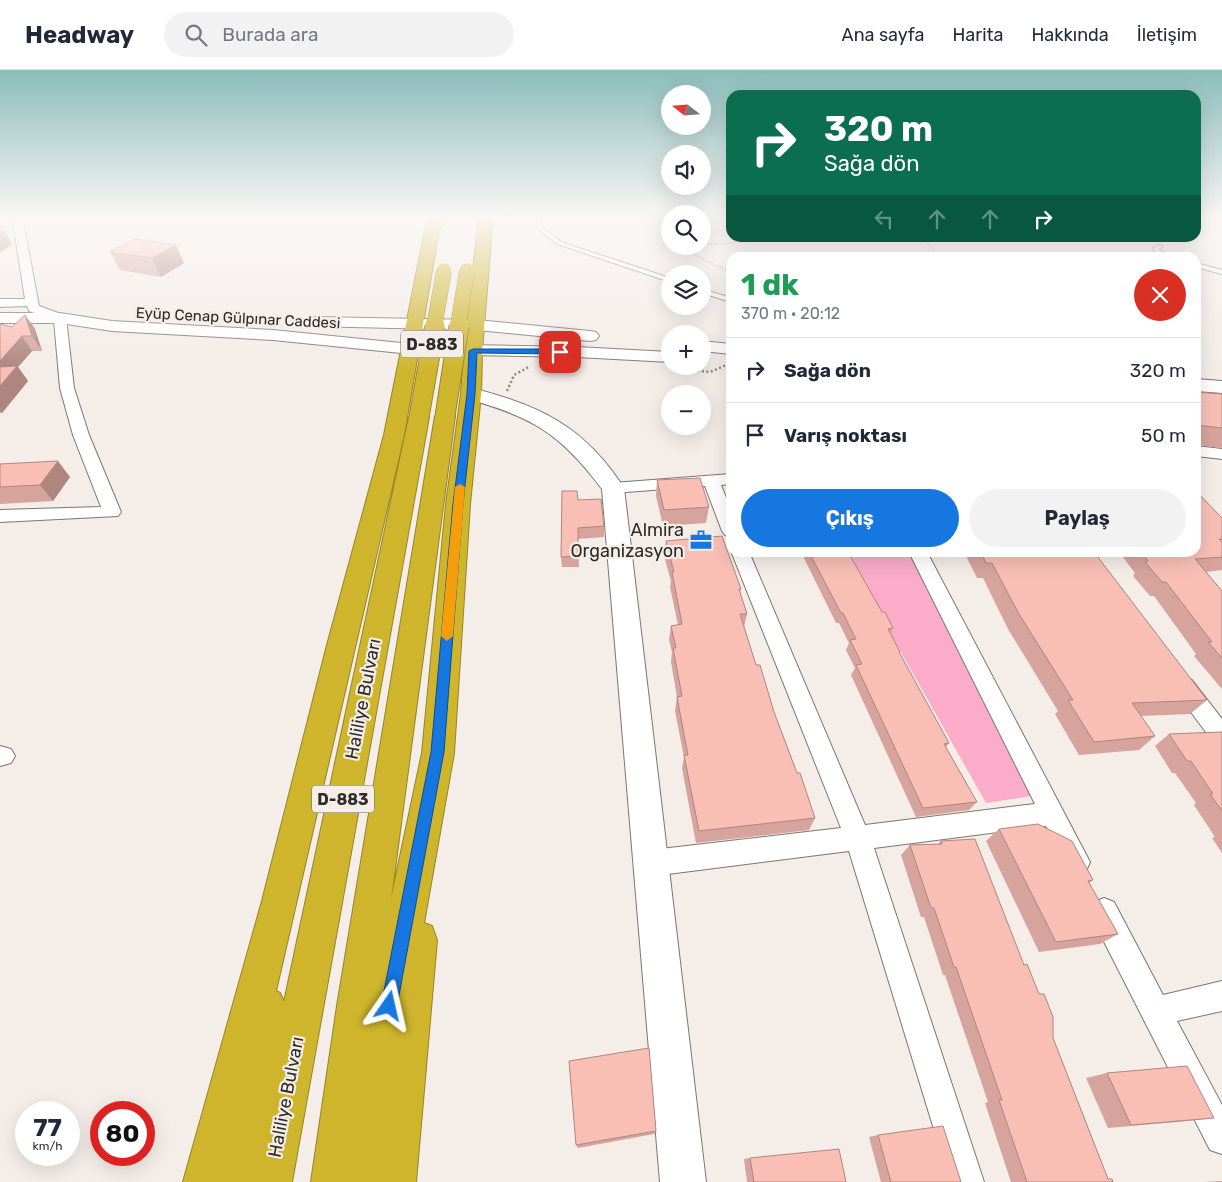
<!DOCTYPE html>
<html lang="tr">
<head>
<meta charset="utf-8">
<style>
  :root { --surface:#fff; --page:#f2f2f3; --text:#1f2937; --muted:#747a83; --line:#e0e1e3; --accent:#1677e0 }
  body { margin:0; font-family:Rubik,sans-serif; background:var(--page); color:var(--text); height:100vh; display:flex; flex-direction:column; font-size:19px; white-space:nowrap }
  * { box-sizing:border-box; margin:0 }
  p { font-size:16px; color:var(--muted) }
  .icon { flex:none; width:28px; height:28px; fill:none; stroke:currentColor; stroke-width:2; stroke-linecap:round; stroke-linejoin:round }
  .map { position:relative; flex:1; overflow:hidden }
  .details { position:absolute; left:726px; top:182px; width:475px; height:305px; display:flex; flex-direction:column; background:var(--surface); border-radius:15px; box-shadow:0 5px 20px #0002 }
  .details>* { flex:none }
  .hud { position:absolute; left:726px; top:20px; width:475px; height:152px; border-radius:15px; box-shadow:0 5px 20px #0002; background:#0b6e4f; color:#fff; overflow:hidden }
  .needle { width:32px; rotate:287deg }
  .controls { position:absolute; left:661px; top:15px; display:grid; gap:10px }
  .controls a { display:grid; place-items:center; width:50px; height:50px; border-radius:50%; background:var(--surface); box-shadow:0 5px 20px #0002; font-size:25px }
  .speed { position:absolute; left:15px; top:1031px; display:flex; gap:10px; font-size:25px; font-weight:700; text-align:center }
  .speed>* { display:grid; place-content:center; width:65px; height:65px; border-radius:50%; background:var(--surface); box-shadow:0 5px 20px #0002; line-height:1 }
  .speed small { font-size:12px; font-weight:400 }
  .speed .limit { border:8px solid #d22; background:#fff; color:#111 }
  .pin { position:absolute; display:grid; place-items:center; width:42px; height:42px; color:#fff; margin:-21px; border-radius:10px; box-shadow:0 2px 8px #0006 }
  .me { position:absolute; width:55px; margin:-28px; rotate:11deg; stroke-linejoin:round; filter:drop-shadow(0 0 4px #0008) }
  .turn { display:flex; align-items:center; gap:18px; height:105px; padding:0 15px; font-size:22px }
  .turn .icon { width:65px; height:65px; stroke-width:2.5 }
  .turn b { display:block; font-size:35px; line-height:42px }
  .lanes { display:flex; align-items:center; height:48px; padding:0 15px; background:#0003; justify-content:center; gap:25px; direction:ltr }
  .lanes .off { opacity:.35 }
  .round { display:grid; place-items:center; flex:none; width:52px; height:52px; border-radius:26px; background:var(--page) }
  .headline { display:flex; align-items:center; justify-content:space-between; height:85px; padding:0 15px }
  h1 { font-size:30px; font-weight:700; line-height:38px; color:#1e9e55 }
  .action { display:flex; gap:10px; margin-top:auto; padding:10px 15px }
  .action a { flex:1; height:58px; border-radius:30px; background:var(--accent); color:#fff; font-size:20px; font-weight:700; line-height:58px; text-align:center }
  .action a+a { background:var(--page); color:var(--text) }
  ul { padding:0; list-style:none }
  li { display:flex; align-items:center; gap:15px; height:65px; padding:0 15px; border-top:1px solid var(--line) }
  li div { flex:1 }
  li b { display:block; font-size:19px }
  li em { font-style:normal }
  header { display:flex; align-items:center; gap:30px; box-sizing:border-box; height:70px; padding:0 25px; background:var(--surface); border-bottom:1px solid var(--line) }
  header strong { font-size:24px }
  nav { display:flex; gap:28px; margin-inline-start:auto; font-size:18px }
  .search { width:350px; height:45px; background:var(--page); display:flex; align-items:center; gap:12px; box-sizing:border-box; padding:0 18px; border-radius:28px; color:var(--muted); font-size:19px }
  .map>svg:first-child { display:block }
</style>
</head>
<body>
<header>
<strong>Headway</strong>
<div class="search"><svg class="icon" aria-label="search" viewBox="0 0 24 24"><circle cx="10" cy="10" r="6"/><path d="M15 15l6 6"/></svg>Burada ara</div>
<nav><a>Ana sayfa</a><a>Harita</a><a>Hakkında</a><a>İletişim</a></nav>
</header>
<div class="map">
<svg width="1222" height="1112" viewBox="0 0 1222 1112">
  <rect width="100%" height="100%" fill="#f4ede8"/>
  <path fill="#fbacc8" d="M845,483H912L1032,726L986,733Z"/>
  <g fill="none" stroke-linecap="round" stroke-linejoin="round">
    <g stroke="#7b7671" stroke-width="2">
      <path id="lane" d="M536,146H540L543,158L561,172L670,208V212L557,174L539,160Z
        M1158,175L1163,176L1159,179V180L1175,188H1167L1155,182L1153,178Z
        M1196,193L1222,200V204L1196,197Z
        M702,219L731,228V232L702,223Z"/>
    </g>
    <g stroke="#7b7671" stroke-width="2">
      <path id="street" d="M12,146H22L39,236L64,245L66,248L74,318L89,365L121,442L118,446L0,452V440L101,437L73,365L60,318L54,250L29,241L27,236L0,237V229H25Z
        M1196,376L1222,379V389L1196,386Z
        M731,404V414L721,415L731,440V467L725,465L722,461L705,416L613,423L607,422L605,418L607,414L613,413Z
        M731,481L749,482L865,755L1035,734L909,482H927L1090,792L1086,801L1077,805L1068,801L1046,756L874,778L984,1112H950L849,781L652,806L643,802L639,793L643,784L652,780L841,758Z
        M1184,607L1192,610L1222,649V676L1214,673L1176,622L1173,616L1176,610Z
        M0,676L11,679L15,686L11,693L0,696Z
        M1104,828L1114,832L1163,925L1222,911V941L1177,951L1222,1035V1084L1210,1080L1094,852L1090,842L1094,832Z"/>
    </g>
    <g stroke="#7b7671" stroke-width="2">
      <path id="secondary" d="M0,243H60L112,251L273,260L411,274L577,277L670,282V292L577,287L411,284L273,270L112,261L60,253H0Z
        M316,247L477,250L590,261L596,262L599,266L596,270L590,271L477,260L310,256L307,252L310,248Z
        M702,271L731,274V284L702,281Z
        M1196,309L1222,311V323L1196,321Z
        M471,318C540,335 585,357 624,418L706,1112H660L602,419C560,363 531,346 464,328L461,324L464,320Z"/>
    </g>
    <g stroke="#96852b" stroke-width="2">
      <path id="highway" d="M432,146H446L439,160L404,365L276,921L280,923L284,932L409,347L412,343L419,341L426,343L429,347L292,1112H183L262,831L327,575L384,365L425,160Z
        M479,146H493L482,281L481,324L470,434L454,683L424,853L432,856L437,870L416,1112H311L337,936L435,346L438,342L445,340L452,342L455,346L391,829L422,683L446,434L461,324L464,281Z"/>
    </g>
    <path stroke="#8b8783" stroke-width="2" stroke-dasharray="1 2" stroke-linecap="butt" d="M670,151L665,154L662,161L670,169
      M919,168L933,177L934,188
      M702,175L784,168
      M681,176H695
      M683,177L703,190L731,202"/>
    <path stroke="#8b8783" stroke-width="2.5" stroke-dasharray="2 2.5" stroke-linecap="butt" d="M675,299L710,302L731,293
      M507,321L514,305L529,297"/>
    <use href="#lane" fill="#fff" fill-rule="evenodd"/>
    <use href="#street" fill="#fff" fill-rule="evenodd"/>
    <use href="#secondary" fill="#fff" fill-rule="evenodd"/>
    <use href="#highway" fill="#cfb52c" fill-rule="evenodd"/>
    <g stroke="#96852b" stroke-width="16" stroke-linecap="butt">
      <path id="highway-bridge-far1" d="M434,257L444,201
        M458,257L467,201"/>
    </g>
    <g stroke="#96852b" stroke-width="21" stroke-linecap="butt">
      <path id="highway-bridge" d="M445,346L459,256
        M419,347L435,256"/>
    </g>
    <use href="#highway-bridge-far1" stroke="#cfb52c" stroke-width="15"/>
    <use href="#highway-bridge" stroke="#cfb52c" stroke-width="19"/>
  </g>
  <path fill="#d6a49c" d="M110,182L184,193L161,207L120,200Z
    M25,245L35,259L42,281H32L18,297L28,311L2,343H0V254L12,257Z
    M1196,322L1222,324V378L1196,375Z
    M0,394L70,407L53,431L0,434Z
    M657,410L709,437L706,453L663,456L656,426Z
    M578,430L604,456V467L578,469L579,497H562L561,487Z
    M1222,448V500L1206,502L1222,521V619L1194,586L1196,584L1154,526H1150L1133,506L1135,503L1119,482H1196Z
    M666,471L741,519L740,522L747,544L744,557L756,595L797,703L815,748L809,760L696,773L682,698L684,687L675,641L677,627L671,592L672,582L669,570L671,556L678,555L670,517L671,511L664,486Z
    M801,482H848L882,542L893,558L891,564L900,582V584L949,673L946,677L977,732L969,740L916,747L851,605L855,598L846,580L849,573L839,553H836Z
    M964,482H1094L1207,630L1190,644L1141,646L1155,666L1139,680L1079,685L1055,644L1058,641L1008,559L983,508H977Z
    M1222,662V783L1212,768L1215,767L1194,735L1196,733L1175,703H1172L1155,676L1169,664Z
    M999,759L1093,810L1089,813L1118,864L1100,874L1039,882L986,771Z
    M941,771L1053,968L1108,1109L1113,1112H1011L985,1033L988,1032L945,905H943L924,847H921L901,785L910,775L938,774Z
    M1107,1003L1214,1048L1188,1051L1108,1058L1086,1008Z
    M656,1061L654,1064L578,1078L576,1075Z
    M878,1065L961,1112H881L869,1067Z
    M750,1088L846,1112H747L744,1089Z
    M1219,1111H1222V1112H1204Z"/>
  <path fill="#ae867f" d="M0,151L12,174L0,183Z
    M176,175L184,193L161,207L152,188Z
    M25,245L35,259L42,281L32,266Z
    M22,266L32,281L18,297L28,311L2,343L0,341V291Z
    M58,391L70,407L53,431L40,415Z"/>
  <path fill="#f9bfb5" stroke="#ae867f" d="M0,153L4,161L0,164Z
    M135,169L176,175L152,188L110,182Z
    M25,245L32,266H22L0,291V254L12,257Z
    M17,296L0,316V297Z
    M1196,322L1222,324V358L1196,355Z
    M58,391L40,415L0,417V394Z
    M700,408L709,437L664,440L657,410Z
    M562,421H577L578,430L601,429L604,456L578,458V486L561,487Z
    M1196,421L1222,448V469H1219L1222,472V487L1195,489L1222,521V588L1208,572H1212L1166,512H1162L1145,492L1148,491L1141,482H1196Z
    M722,466L741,519H739L747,544H740L756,595H760L774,642L797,703H800L815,748L699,761L684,685H688L677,627L682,626L673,578H676L671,556L682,554L672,502H674L666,471Z
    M809,482H848L882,542H885L893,558L888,559L900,582H899L949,673L944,674L977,732L923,738L856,595L862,594L850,570L856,569L843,543H841Z
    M981,482H1094L1207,630L1132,633L1155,666L1094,672L1068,630H1073L1019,544L992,493H986Z
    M1222,662V741L1210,724H1213L1191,691H1187L1169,664Z
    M1038,754L1072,771L1093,810L1088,811L1118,864L1056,872L999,759Z
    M975,769L1024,895L1027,894L1039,924H1044L1053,947V968L1108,1109H1112L1113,1112H1027L999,1030H1002L956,897H954L934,838H931L910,775L942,774L941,771Z
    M649,978L656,1061L576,1075L569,991Z
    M1187,996L1214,1048L1131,1055L1107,1003Z
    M943,1056L961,1112H891L878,1065Z
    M839,1079L846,1112H754L750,1088Z"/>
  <linearGradient id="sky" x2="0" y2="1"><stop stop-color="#8abcbb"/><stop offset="0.49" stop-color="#faf7f5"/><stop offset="1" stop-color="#faf7f5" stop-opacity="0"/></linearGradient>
  <rect width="1222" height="301" fill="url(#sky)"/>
  <path fill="#1677e0" stroke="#0e4d92" d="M473,279H560L564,282L560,284L477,283L475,324L463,434L444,682L397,936L395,942L389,945L383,942L381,936L431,682L453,434L467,324L469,281Z"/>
  <path fill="#f59e0b" d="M460,414L465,417L453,566L447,571L441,566L455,417Z"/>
  <defs>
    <g id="office-bare" transform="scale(1.725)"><path d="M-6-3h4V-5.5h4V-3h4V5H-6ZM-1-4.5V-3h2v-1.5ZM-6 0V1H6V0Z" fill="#1677e0" stroke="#f4ede8" stroke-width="2.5" paint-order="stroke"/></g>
  </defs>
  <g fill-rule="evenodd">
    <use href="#office-bare" x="701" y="470"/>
  </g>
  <g text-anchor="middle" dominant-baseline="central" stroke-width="4.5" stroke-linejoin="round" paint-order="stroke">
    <g font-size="15" fill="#2d2b29" stroke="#f4ede8">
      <text transform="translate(238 248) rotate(3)">Eyüp Cenap Gülpınar Caddesi</text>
    </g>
    <g fill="#f4ede8" stroke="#696562" stroke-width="1">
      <rect x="401" y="260.5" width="62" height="27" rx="4"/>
      <rect x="312" y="715.5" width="62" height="27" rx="4"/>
    </g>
    <g font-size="16" font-weight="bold" fill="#2d2b29">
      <text x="432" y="274">D-883</text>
      <text x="343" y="729">D-883</text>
    </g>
    <g font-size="18" fill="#2d2b29" stroke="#f4ede8" text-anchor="end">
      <text x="684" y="460">Almira<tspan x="684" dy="21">Organizasyon</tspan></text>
    </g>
    <g font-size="18" fill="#2d2b29" stroke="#f4ede8">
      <text transform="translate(363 629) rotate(-79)">Haliliye Bulvarı</text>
      <text transform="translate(286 1027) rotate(-79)">Haliliye Bulvarı</text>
    </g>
  </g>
</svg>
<div class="controls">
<a><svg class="needle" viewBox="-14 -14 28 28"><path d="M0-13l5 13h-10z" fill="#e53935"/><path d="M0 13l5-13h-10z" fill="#747a83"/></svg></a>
<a><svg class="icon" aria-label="sound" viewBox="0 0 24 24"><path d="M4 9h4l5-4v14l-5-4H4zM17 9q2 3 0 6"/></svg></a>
<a><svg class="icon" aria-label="search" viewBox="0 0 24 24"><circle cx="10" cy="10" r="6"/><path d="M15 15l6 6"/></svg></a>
<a><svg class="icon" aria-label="layers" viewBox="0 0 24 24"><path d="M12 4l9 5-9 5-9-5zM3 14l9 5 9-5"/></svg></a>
<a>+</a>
<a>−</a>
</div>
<div class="speed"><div>77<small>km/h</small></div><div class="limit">80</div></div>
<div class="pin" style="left:560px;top:282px;background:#d93025"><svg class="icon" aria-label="arrive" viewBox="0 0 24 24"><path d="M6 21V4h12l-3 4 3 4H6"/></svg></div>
<svg class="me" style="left:389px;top:936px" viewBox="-20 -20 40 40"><path d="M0-17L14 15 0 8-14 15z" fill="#1677e0" stroke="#fff" stroke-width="4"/></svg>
<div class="hud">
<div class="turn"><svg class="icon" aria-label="right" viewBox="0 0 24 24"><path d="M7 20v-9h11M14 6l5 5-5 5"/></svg><div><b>320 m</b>Sağa dön</div></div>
<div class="lanes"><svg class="icon off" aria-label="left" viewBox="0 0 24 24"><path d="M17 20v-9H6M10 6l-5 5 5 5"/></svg><svg class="icon off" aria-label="ahead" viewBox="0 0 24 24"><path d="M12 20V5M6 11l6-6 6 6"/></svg><svg class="icon off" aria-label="ahead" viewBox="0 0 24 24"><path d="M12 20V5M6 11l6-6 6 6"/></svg><svg class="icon" aria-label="right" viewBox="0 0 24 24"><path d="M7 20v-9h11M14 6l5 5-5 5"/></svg></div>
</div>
<section class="details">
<div class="headline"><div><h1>1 dk</h1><p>370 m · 20:12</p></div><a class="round" style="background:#d93025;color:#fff"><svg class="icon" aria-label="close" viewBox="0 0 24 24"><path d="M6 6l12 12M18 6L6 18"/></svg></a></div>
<ul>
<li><svg class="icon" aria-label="right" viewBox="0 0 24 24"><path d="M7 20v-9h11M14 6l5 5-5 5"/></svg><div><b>Sağa dön</b></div><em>320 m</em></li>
<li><svg class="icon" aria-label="arrive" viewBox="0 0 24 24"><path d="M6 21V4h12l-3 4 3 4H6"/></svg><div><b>Varış noktası</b></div><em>50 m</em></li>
</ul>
<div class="action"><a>Çıkış</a><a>Paylaş</a></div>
</section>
</div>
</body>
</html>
